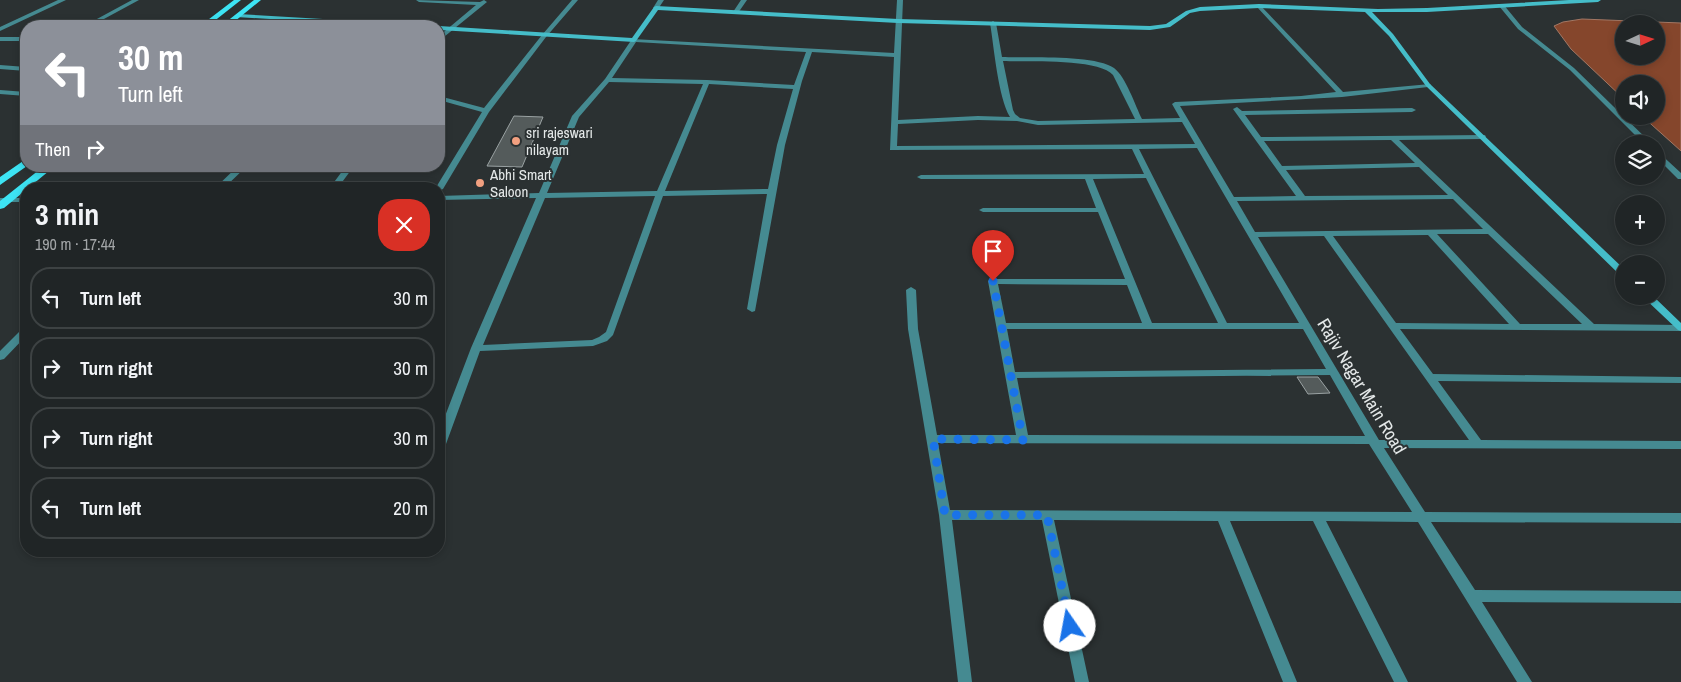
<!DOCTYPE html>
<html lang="en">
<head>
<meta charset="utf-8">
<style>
  :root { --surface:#202526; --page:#2d3132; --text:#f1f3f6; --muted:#a2a5a7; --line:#3d4243 }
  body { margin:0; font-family:"Archivo Narrow",sans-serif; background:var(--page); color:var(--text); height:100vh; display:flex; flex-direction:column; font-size:19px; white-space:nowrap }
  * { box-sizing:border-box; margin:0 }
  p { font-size:16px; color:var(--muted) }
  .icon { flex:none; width:28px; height:28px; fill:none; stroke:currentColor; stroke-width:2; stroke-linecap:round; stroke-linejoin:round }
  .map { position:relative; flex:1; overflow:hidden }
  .side { position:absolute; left:20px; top:182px; width:425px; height:375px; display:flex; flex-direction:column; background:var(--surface); border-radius:20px; box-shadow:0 2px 8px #0003,0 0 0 1px var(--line) }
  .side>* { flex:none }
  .guide { position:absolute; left:20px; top:20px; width:425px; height:152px; border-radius:20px; box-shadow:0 2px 8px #0003,0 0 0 1px var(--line); background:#8c9099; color:#fff; overflow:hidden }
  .needle { width:32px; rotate:86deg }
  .tools { position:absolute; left:1615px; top:15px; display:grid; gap:10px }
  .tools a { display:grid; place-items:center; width:50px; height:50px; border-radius:50%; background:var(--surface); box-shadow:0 2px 8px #0003,0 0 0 1px var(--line); font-size:25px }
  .pin { position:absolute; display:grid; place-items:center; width:42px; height:42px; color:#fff; margin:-51px -21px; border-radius:50% 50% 50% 0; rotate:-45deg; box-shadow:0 0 5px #0007 }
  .pin .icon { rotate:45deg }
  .me { position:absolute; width:55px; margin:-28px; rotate:348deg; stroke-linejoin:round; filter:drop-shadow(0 0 4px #0008) }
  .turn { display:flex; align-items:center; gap:18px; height:105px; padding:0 15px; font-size:22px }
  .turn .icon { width:65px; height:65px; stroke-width:2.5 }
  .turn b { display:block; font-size:35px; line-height:42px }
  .then { display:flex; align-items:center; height:48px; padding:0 15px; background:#0003; gap:10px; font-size:19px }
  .round { display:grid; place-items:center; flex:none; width:52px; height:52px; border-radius:20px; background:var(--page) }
  .head { display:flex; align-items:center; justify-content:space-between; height:85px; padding:0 15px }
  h1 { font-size:30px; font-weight:800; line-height:38px }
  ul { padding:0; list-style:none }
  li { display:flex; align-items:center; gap:15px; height:62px; margin:0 10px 8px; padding:0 5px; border:2px solid var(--line); border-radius:20px }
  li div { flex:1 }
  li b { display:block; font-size:19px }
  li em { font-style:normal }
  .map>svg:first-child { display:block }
</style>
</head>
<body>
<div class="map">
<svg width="1681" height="682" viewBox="0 0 1681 682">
  <rect width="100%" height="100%" fill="#2b3132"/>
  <path fill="#85462c" stroke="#a27764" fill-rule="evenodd" d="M1582,19L1681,23V151L1642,116H1656V84H1624V99L1571,49L1554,26L1563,22ZM1624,24H1656V56H1624Z"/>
  <path fill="#545b5b" stroke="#9aa2a3" d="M514,116L543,117L522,167L487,166Z
    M1297,377H1318L1330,393L1308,394Z"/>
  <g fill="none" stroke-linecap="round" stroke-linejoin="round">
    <path fill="#458a91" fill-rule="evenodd" d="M58,0H66L0,31V27Z
      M132,0H139L91,26H84Z
      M416,0L480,2L484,0L487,2L439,41V36L476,5L419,2Z
      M572,0H578L546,37L489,112L443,189L439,191V189H435L482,112L439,100V96L484,108L542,35Z
      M658,0H664L658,9H654L653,8Z
      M741,0H747L738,13H734L733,12Z
      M897,0H903L898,120L978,116L1010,117C998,97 994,47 990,23L993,21L996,23L1002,57C1027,58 1094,54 1114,68C1126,77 1135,105 1142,119L1180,118L1172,104L1175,102L1301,96L1336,92L1257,7V5L1259,4L1343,92L1430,84L1431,85L1428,87L1342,97L1180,106L1234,197L1296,196L1233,109L1237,107L1242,111L1412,108L1416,110L1412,112L1245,115L1261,137L1485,135L1486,137L1482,139L1399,140L1594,324L1681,325V331L1400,329L1433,374L1681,377V383L1438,381L1481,440L1681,441V449L1384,448L1425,512L1681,513V523L1431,522L1475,590L1681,591V603L1482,602L1532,682H1517L1418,522L1326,521L1408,682H1394L1313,521H1230L1297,682H1283L1218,521L1054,520L1089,682H1075L1042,520H952L972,682H958L939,515L908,329L906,290L911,287L916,290L918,329L937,435H1016L988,281L990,279H1125L1098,212H983L979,210L983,208H1096L1085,179H921L917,177L921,175L1144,174L1132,149L890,150L894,57L812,52L802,81L785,145L755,311L752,312L747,309L767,194L663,196L613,335L607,341L593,346L480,351L446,444L444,447L439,448V432L471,348L536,198L439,200V196L539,193L572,116L605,79L632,39L894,53ZM636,42L806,52L794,85L707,80L612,78ZM1003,61C1026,62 1099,58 1113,75L1135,119L1038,121L1020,118L1015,114L1013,110ZM609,82L703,84L657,191L547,193L579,117ZM709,84L793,89L777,145L768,189L665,191ZM978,120L1017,121L1038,125L1182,122L1195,144L897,146L898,124ZM1391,140L1415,163L1282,166L1264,141ZM1197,148L1299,323H1227L1139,149ZM1419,167L1448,195L1305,196L1286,170ZM1146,178L1218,323H1152L1093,179ZM655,196L606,332L599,337L592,340L483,345L545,198ZM1453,199L1483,229L1255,232L1237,201ZM1437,234H1488L1582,324H1520ZM1428,235L1509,324L1396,323L1333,236ZM1324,236L1469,440H1379L1258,237ZM998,284L1127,285L1142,323H1006ZM1007,329H1303L1326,369L1015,372ZM1330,375L1365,436L1028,435L1017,378ZM938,443L1369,444L1412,512L950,510Z
      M1499,4H1503L1522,27L1574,68L1652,144H1644L1570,70L1518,29L1499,6Z
      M332,21L337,22L332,26H325Z
      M0,37H26V41H0Z
      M0,65L26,67V71L0,69Z
      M0,90L26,92V96L0,94Z
      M1656,150L1681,173V179H1678L1656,157Z
      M238,166H247L223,189H214Z
      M346,166H354L337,189H329Z
      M0,198H26V202H0Z
      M26,327V336L4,359L0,360V351L23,328Z"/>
    <path fill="#45bdc9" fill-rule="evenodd" d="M1569,0H1601L1598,2L1427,12H1372L1393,34L1430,84L1624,269V277L1621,276L1426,86L1389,36L1365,12L1259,8L1200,11L1190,13L1170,27L1150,30L898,23L658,10L636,41L634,42L439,30V26L632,38L654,7L656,6L898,19L1150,26L1166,24L1186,11L1200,7L1259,4L1378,9L1427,8Z
      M238,14L409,24L412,26H383L236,17L235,16Z
      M1642,296H1653L1681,323V331L1678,330Z"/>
    <path fill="#3de4f4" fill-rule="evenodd" d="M234,0H241L208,26H200Z
      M254,0H261L229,26H221Z
      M26,159L27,166L0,185V177Z
      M44,166H55L4,208L0,209V201Z"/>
  </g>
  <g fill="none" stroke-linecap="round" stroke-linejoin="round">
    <path stroke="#1a73e8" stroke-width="9" stroke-dasharray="0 16.2" d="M993,281L1023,440L933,439L945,515H1047L1070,626"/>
  </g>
  <g fill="#f2a080" stroke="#2b3132" stroke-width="2">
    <circle cx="516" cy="141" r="5"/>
    <circle cx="480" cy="183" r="5"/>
  </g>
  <g text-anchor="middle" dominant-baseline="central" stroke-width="4" stroke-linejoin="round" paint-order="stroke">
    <g font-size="15" fill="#e4e8e8" stroke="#2b3132" text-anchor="start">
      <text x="526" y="132">sri rajeswari<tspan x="526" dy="17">nilayam</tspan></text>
      <text x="490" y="174">Abhi Smart<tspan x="490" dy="17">Saloon</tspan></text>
    </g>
    <g font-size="18" fill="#e4e8e8" stroke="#2b3132">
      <text transform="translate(1362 386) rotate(59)">Rajiv Nagar Main Road</text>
    </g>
  </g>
</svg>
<div class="tools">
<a><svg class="needle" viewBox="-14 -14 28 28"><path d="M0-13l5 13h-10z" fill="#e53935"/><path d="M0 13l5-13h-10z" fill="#a2a5a7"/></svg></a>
<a><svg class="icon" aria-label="sound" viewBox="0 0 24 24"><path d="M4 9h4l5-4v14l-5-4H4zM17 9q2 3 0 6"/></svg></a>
<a><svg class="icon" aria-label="layers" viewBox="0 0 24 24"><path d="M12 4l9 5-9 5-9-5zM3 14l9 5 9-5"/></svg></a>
<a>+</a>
<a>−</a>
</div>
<div class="pin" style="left:993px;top:281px;background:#d93025"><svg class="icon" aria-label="arrive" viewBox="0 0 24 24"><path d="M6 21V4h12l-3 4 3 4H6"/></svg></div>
<svg class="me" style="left:1070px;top:626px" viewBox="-20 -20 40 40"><circle r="19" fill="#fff"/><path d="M0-13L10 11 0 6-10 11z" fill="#1a73e8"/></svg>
<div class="guide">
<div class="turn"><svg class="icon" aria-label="left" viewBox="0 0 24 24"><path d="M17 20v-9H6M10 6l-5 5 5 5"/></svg><div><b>30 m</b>Turn left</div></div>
<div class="then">Then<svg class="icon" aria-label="right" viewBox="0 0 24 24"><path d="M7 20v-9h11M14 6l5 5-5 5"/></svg></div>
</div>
<section class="side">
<div class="head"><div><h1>3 min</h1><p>190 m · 17:44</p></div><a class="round" style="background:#d93025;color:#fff"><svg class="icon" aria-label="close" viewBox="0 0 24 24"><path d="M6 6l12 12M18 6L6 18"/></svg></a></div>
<ul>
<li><svg class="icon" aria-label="left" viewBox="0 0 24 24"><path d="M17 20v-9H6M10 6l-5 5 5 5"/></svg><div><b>Turn left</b></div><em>30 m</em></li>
<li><svg class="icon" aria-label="right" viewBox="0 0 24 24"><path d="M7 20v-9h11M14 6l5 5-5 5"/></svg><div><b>Turn right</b></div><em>30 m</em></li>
<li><svg class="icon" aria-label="right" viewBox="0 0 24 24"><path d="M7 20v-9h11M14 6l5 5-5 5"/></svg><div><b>Turn right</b></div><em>30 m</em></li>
<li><svg class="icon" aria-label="left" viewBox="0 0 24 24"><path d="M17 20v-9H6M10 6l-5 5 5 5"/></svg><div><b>Turn left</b></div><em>20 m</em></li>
</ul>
</section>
</div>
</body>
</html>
